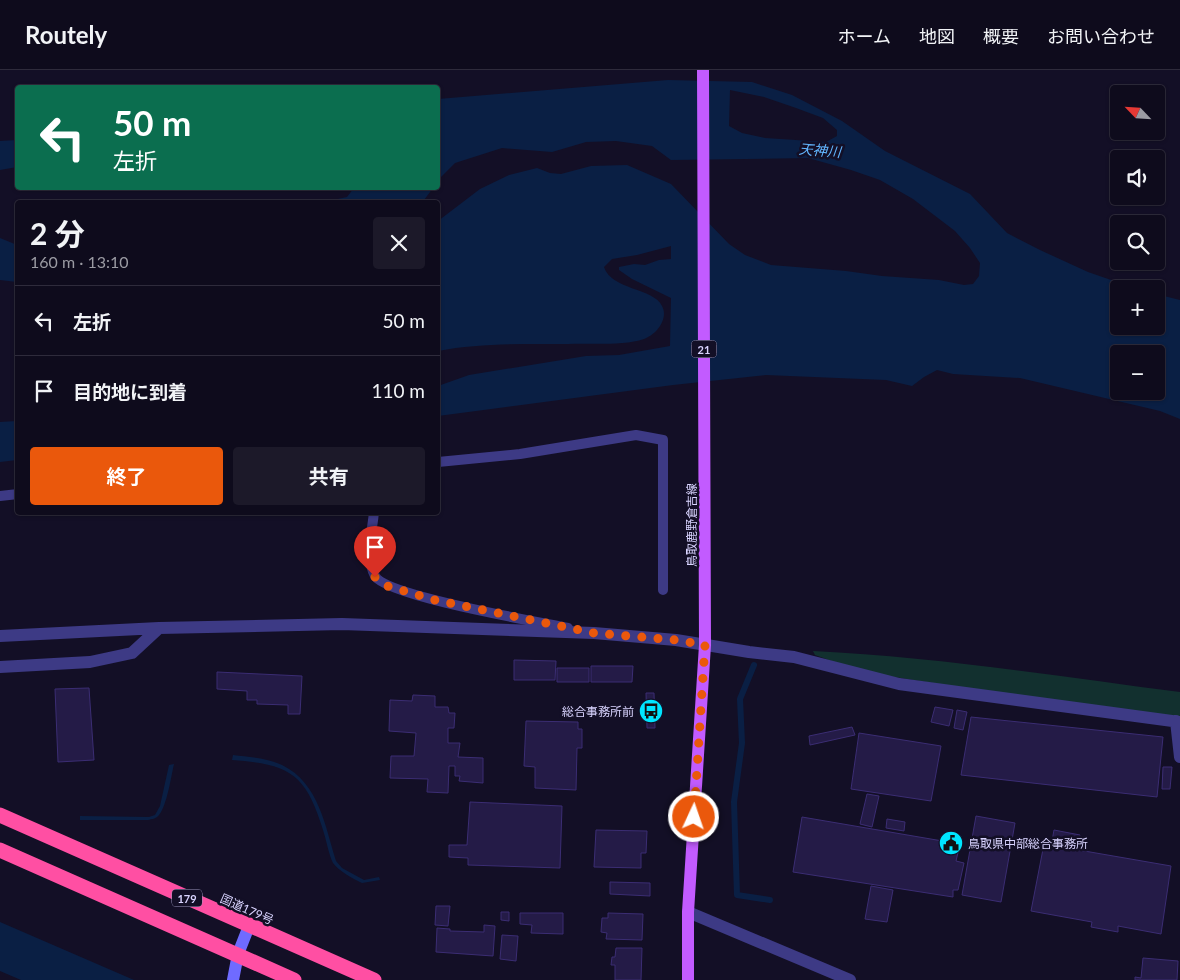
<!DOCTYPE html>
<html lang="ja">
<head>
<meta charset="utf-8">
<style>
  :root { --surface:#0e0b1c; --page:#1c1929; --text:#f1f3f6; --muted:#9b9ba3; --line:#2e2b3b; --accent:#ea580c }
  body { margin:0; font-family:Lato,"Noto Sans JP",sans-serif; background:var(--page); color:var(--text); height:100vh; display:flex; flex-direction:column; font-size:19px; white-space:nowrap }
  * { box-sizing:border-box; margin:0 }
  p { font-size:16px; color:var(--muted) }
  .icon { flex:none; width:28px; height:28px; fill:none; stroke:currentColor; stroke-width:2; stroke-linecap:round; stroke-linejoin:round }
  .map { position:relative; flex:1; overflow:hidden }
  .side { position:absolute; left:15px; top:130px; width:425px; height:315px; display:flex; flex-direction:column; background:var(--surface); border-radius:5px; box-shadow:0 1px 4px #0004,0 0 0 1px var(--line) }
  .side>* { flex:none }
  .guide { position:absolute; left:15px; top:15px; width:425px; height:105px; border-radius:5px; box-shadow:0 1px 4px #0004,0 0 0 1px var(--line); background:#0b6e4f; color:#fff; overflow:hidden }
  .needle { width:32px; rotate:295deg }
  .tools { position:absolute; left:1110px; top:15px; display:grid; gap:10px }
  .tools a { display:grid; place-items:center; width:55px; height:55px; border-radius:5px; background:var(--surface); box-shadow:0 1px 4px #0004,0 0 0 1px var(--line); font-size:25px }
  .pin { position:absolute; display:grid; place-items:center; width:42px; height:42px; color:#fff; margin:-51px -21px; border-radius:50% 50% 50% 0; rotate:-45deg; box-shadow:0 0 5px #0007 }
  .pin .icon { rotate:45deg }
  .me { position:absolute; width:55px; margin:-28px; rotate:3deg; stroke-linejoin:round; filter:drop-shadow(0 0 4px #0008) }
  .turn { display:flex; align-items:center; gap:18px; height:105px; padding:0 15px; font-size:22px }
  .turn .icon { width:65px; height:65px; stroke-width:2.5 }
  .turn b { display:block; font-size:35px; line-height:42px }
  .round { display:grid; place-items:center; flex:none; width:52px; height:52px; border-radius:5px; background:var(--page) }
  .head { display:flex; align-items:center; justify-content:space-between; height:85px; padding:0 15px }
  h1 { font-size:30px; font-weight:700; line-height:38px }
  .action { display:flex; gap:10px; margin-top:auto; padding:10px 15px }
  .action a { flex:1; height:58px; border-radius:5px; background:var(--accent); color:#fff; font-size:20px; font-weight:700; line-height:58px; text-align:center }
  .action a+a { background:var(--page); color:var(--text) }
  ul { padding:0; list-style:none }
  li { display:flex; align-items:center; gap:15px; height:70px; padding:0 15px; border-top:1px solid var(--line) }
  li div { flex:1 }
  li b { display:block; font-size:19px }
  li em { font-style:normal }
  header { display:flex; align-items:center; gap:30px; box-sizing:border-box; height:70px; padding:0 25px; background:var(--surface); border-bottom:1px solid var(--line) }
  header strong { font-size:24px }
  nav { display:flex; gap:28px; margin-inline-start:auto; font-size:18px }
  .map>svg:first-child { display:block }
</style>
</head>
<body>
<header>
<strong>Routely</strong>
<nav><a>ホーム</a><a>地図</a><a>概要</a><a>お問い合わせ</a></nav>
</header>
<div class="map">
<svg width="1180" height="910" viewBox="0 0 1180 910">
  <rect width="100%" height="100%" fill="#130f26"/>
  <path fill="#12302f" d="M813,581C936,587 1058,606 1180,622V647L1074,635L862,602L815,585Z"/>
  <path fill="#0a1f44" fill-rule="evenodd" d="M668,10L752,12L792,25L842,51L885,81L970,124L1007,163L1040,180L1088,202L1137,219H1119V256H1156V224L1180,230V349L1160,341L1020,308L953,304L937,300L924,307L912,316L886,310L766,305L673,315L438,346V316L469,305L586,286L619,285L670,276L671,228L632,209L619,200V197L634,194L645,195L659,190L671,189V176L637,185L612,189L604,197C611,220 654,218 662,236C669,249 656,265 644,269C624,276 589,273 568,274C524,274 480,273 438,281V151L480,119L509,105L537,98L550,103L561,104L591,96L627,95L671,114L729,174L745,185L771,195L846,201L882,206L939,210L964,215L973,214L979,206L980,193L970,178L955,161L913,129L880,110L851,100L808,88L671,90L652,76L616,71L586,72L552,82L502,78L455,93L438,110V29ZM730,20L764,27L796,38L823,48L837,60V66L826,72L765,68L742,63L729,56ZM1119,284H1156V321H1119Z
    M17,70V97L0,100V71Z
    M354,118H433L424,130L420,132H324L347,127Z
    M0,168L17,175V212L0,210Z
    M17,351V390L0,392V352Z
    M233,685C249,687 267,688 282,695C319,713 325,756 336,791L342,798L364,810L379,807L380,810L362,813C353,809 339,801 333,793C329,785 326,769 323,760C306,703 289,694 232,690Z
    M174,694C171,707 167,735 159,745C156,749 152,749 148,750H80V746L149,747L155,745L160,736L169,695Z
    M0,852L134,910H21L0,901Z"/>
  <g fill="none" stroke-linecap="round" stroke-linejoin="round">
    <path stroke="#0a1f44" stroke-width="6" d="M754,595L740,629L742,673L734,732L737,825L770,830"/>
  </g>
  <path fill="#241b47" stroke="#3b2d73" d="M514,590L556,591L555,610H514Z
    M591,596H633L632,612H591Z
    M557,598H589V612H557Z
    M217,602L302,606L300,644H288V635L257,634V630H247V621L217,619Z
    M89,618L94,690L58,692L55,619Z
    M646,623H654L655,658H647Z
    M413,625L435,626V637H448L449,643H455L454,658H448V673H460L458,687L483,688V713L459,711L460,706H455V696H449L448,723L427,722L428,709L390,708L391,686H414L416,663L389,661L390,630L412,631Z
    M935,637L953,640L949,656L931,652Z
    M957,640L967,642L963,660L954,658Z
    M971,647L1163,667L1157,727L961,705Z
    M526,651L578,652V659H582V678H577L576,720L535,718V697L524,696Z
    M852,657L855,665L810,675L809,666Z
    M859,663L941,676L931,731L851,719Z
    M1163,697H1172L1170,719H1162Z
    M867,724L879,726L872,757L860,754Z
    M470,732L562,736L560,798L468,795V788L449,787V775H467Z
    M976,746L1015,753L1001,832L962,825Z
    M802,747L960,774L956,791L964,793L958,820H953V827L793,802Z
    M887,749L905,752L904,761L886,758Z
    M596,760L647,761L646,783H641V798L594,797Z
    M1054,760L1080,765L1078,775L1052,771Z
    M1044,774L1171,796L1161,864L1118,856V862L1091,857L1092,852L1031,841Z
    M610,812L650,813V826L610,824Z
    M871,816L893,820L887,852L865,849Z
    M436,836H450L448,856L435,855Z
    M501,842H509V851L501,850Z
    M520,843H563V864L531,863L532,855L520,854Z
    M608,843L643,844L642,870L606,869L607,863L601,862L602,848H608Z
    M484,855L495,856L493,886L436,882L437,858L450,859V861L484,862Z
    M502,865L518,866L516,891L500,889Z
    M616,878H642L641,910H615V895H611L612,887H615Z
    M1143,888L1178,891L1177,910H1135V907L1141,908Z"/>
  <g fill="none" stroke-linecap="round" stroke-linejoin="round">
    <path stroke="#3d3a85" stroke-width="10" d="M438,392L520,384L636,365L663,370V520
      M0,426L18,424
      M374,442C372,463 365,487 375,506C386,526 539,552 568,558"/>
    <path stroke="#3d3a85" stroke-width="12" d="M0,566L159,558L342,554L594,563L676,570L749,582L794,587L899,614L1180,652
      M0,597L90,592L132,583L159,558
      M1176,651L1180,687
      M688,842L850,910"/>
    <path stroke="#6f6bff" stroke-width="12" d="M233,910L238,884L249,856"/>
    <path stroke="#c25bff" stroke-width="12" d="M688,910V842L705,575L703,0"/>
    <path stroke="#ff4fa3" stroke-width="15" d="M0,745L374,910
      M0,780L294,910"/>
  </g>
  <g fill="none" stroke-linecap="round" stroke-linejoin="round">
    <path stroke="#ea580c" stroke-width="9" stroke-dasharray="0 16.2" d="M375,507L387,516L435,530L493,542L594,563L676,570L705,575L694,747"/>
  </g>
  <defs>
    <g id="bus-disc" transform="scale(1.25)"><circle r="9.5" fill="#00e5ff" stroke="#130f26"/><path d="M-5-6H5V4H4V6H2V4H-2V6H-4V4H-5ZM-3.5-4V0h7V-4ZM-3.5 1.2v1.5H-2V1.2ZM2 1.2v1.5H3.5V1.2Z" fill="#111"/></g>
    <g id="civic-disc" transform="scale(1.25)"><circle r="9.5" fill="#00e5ff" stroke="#130f26"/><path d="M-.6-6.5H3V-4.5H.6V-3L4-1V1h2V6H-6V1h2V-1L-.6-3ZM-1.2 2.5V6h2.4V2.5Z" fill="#111"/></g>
  </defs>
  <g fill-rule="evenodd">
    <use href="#bus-disc" x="651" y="641"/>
    <use href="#civic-disc" x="951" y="773"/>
  </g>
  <g text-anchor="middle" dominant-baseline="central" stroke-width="5" stroke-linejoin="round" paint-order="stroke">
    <g fill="#130f26" stroke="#9e99be" stroke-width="1">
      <rect x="691.5" y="270.5" width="25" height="17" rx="4"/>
      <rect x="172" y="819.5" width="30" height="17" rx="4"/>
    </g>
    <g font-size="11" font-weight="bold" fill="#d9d4ff">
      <text x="704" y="279">21</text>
      <text x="187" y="828">179</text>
    </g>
    <g font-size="12" fill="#d9d4ff" stroke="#130f26">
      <text transform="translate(691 455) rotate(-90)">鳥取鹿野倉吉線</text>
      <text transform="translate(247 839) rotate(24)">国道179号</text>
    </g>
    <g font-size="12" fill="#d9d4ff" stroke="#130f26" text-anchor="end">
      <text x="634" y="641">総合事務所前</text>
      <text x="968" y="773" text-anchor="start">鳥取県中部総合事務所</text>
    </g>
    <g font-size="14" font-style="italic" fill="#62b6ff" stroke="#130f26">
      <text transform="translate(820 80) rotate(5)">天神川</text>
    </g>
  </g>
</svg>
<div class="tools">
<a><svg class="needle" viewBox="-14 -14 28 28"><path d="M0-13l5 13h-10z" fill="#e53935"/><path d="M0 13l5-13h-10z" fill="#9b9ba3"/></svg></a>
<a><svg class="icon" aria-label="sound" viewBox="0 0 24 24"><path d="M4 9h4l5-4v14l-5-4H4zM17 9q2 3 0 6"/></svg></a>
<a><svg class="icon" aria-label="search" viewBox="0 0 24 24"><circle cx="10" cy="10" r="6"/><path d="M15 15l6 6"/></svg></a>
<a>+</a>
<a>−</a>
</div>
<div class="pin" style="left:375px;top:507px;background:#d93025"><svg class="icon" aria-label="arrive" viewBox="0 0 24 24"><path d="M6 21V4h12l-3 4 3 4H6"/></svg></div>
<svg class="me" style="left:694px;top:747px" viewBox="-20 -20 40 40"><circle r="17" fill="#ea580c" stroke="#fff" stroke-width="3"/><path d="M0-11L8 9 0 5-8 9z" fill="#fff"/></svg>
<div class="guide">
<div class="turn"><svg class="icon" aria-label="left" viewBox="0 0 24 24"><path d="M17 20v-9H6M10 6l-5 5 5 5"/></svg><div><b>50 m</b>左折</div></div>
</div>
<section class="side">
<div class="head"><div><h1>2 分</h1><p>160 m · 13:10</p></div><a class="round"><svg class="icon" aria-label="close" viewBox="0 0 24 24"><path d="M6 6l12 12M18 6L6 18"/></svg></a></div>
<ul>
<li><svg class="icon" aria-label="left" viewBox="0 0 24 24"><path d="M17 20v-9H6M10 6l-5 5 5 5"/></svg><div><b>左折</b></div><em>50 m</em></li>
<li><svg class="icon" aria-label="arrive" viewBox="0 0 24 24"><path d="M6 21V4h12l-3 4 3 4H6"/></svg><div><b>目的地に到着</b></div><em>110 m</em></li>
</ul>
<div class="action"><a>終了</a><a>共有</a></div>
</section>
</div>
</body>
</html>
